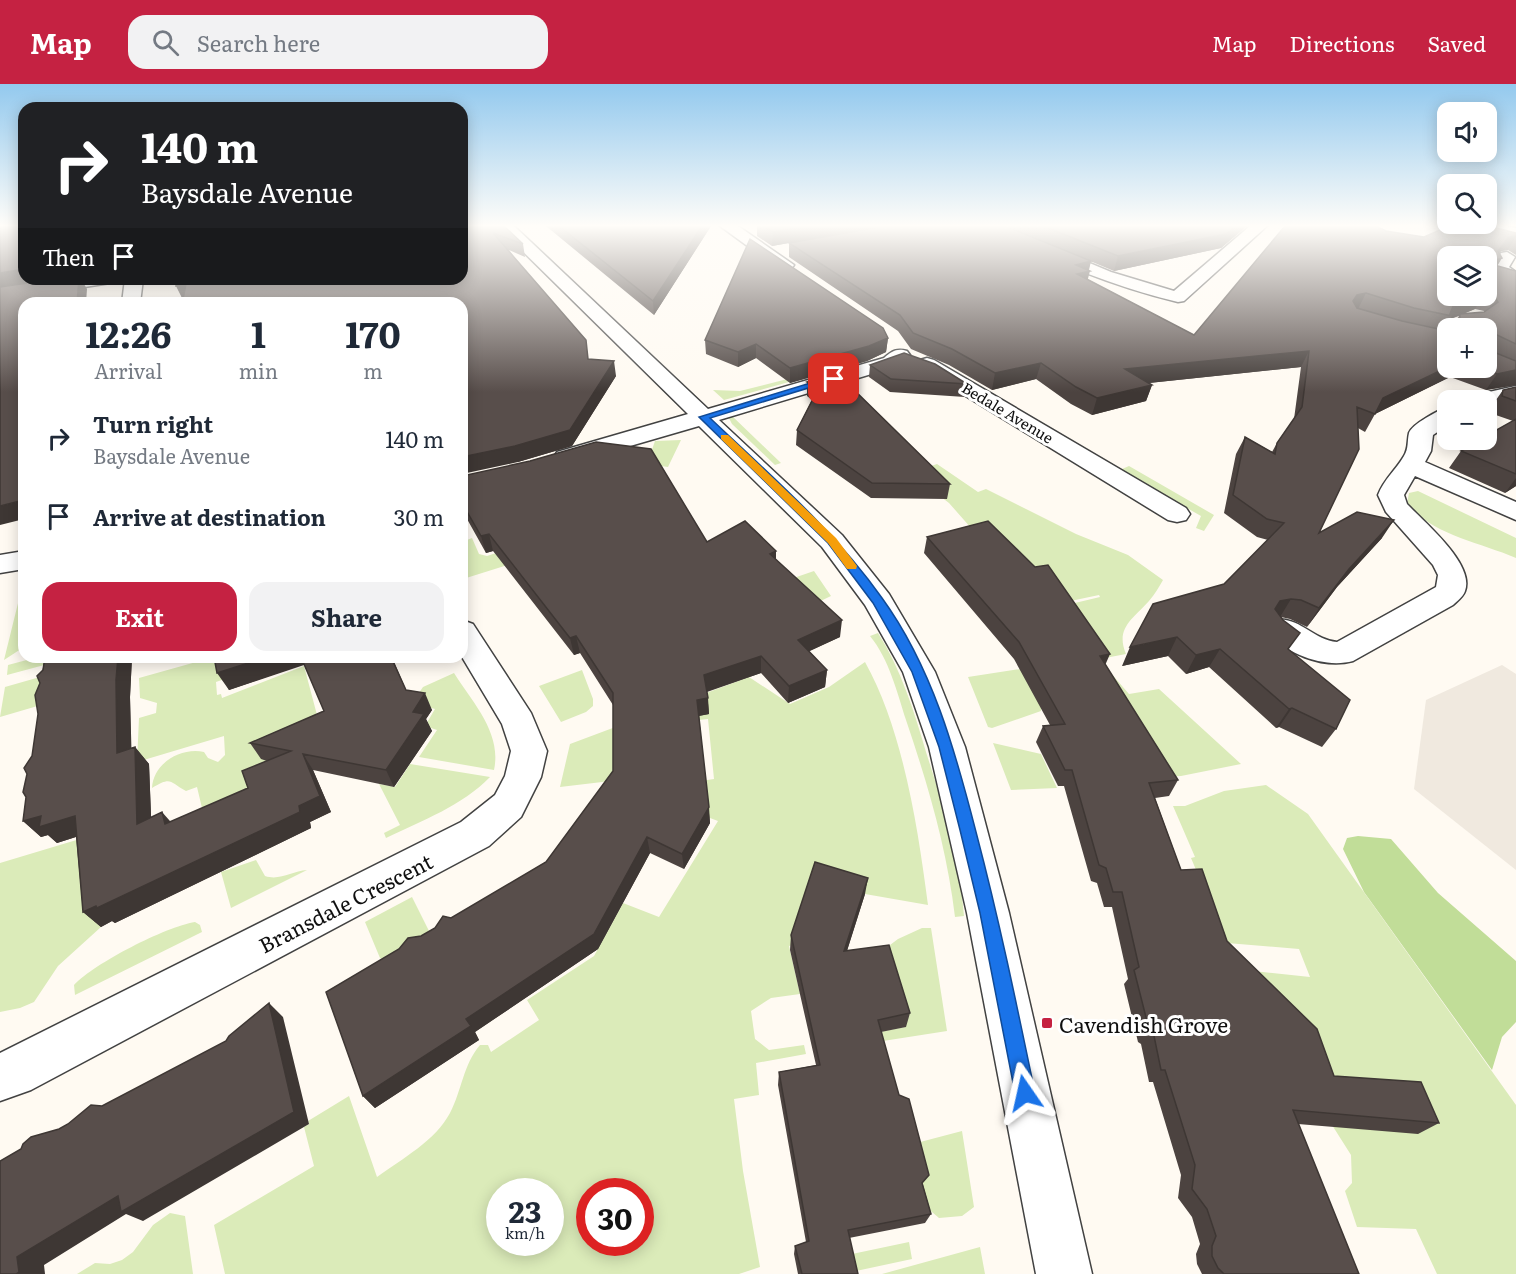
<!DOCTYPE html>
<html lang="en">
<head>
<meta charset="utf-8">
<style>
  :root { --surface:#fff; --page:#f2f2f3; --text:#1f2937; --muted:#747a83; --accent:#c52242 }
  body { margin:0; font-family:Literata,serif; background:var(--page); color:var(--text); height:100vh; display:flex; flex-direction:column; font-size:22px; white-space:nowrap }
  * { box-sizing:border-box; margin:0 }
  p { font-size:20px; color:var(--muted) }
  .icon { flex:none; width:33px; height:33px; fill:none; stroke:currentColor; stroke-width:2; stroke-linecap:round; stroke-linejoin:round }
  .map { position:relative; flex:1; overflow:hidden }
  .details { position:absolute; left:18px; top:213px; width:450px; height:366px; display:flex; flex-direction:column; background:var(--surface); border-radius:18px; box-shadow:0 3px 15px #0003 }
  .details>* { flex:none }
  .banner { position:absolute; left:18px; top:18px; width:450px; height:183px; border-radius:18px; box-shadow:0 3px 15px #0003; background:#202124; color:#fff; overflow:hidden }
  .controls { position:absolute; left:1437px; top:18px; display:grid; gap:12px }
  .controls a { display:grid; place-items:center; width:60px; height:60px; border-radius:12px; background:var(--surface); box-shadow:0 3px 15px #0003; font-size:30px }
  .speed { position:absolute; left:486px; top:1094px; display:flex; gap:12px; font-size:30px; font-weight:700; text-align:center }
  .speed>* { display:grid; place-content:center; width:78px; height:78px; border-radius:50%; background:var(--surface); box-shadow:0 3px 15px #0003; line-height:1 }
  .speed small { font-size:15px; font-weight:400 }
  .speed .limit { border:9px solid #d22; background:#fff; color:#111 }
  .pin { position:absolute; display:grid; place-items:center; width:51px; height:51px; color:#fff; margin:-26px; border-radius:12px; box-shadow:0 3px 9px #0006 }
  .me { position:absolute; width:66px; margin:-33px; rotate:349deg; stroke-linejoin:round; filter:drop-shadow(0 0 4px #0008) }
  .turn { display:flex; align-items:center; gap:21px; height:126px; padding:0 24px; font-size:27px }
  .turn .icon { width:78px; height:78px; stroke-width:2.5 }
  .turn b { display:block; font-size:42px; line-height:51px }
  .then { display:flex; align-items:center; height:57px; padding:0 24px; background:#0003; gap:12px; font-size:22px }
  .eta { display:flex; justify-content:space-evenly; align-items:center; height:102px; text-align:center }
  .eta b { font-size:36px; font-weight:700; line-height:42px }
  .button { display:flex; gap:12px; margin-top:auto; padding:12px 24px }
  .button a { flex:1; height:69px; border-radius:18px; background:var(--accent); color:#fff; font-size:24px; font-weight:700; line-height:69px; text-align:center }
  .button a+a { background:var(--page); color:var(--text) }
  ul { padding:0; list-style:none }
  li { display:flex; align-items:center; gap:18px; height:78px; padding:0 24px }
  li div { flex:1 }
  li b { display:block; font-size:22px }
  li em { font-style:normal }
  header { display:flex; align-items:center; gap:36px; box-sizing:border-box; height:84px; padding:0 30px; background:var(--accent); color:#fff }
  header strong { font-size:28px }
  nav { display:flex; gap:33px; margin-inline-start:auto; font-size:21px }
  .search { width:420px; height:54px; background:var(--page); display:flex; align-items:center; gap:15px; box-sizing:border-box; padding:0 21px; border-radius:18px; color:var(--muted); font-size:22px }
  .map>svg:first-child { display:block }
</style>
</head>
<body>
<header>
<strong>Map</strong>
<div class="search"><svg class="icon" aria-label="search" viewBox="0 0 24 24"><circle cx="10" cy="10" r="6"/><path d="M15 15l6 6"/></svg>Search here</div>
<nav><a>Map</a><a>Directions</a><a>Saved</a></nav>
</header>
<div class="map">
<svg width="1516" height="1190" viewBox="0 0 1516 1190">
  <rect width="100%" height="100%" fill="#fffaf2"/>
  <path fill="#dbebb9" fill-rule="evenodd" d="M811,289L814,291L724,316L713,306L740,307Z
    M731,331L781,379L775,381L732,340L729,334Z
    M681,356L668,383L647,380L655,357Z
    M937,380L978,408L986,405L1076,450L1128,471L1163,496C1159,503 1155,510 1149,517C1133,535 1115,544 1126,570L1105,574L1033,529L1100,513L1099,511L1061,519L979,453L949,419L910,389Z
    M1129,382L1214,431L1204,447L1196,444L1201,432L1120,386Z
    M1418,407L1516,454V474C1479,458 1435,452 1407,420L1409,409Z
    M472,454L479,470L487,472L496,469L527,475L463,495L462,458Z
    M814,487L831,512L808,523L782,498Z
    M24,503V563L4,576L21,507Z
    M878,549C901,585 914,627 926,668C943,721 960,776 964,832L955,833C947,765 928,701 906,636C897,608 889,575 870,552Z
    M38,573H74L7,591L8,581Z
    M214,573H287L216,598L217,611L221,610L222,614L304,582L317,631L283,688L202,724L197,703L186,707C169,698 172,692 152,704C153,680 180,663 204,668L208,674L218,678L225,671L224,652L137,678L139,634L156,629L157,619L140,614L139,594Z
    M865,578C903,646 918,744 928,821L865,810L814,794L807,858L789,862L800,910L771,914L751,927L755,955L769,966L804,961L806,970L756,979L759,1011L734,1015L743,1087L760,1183L739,1190H225L214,1141L314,1082L304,1043L309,1040L308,1037L349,1012L377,1093C403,1074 435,1057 450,1029C462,1006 463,981 480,961H488L491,968L539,936L527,916L594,872L623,819L659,833L718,737L702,731L681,700L714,695L708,635L625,644L619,696L560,703L570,660L749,593L790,620L829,603ZM500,1107H550V1158H500ZM590,1107H640V1158H590Z
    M1053,580H1103L1129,610L1159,605L1241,680L1181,692L1138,695L1113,614L1041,625V627L992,644L988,643L968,593Z
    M582,586L593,615V622L586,628L561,638L539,602Z
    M61,587L58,616L0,633L5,603Z
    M454,589C473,619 502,649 494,686L419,673L437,646L425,642L435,625L412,619L423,603Z
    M993,659L1041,670L1057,704L1011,706Z
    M410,680L490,693C462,722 423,736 386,754L384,749L400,741L379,700L395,703Z
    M1266,701L1308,730L1516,1021V1190H1437L1416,1145L1357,1143L1345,1107L1352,1099L1351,1071L1308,1003L1253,887L1310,893L1299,865L1227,859L1191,774L1195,773L1173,722H1185L1224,707Z
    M133,739L94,771L101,843L58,882L34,918L20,924L0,928V779Z
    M256,776L265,792C280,797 292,787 307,786L231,824L221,788Z
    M412,813L437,863L390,878L380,874L365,838Z
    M195,838L200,841L202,848L75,911L74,901C95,879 165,843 195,838Z
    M922,844H931L947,947L883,957L879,948L905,943L886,864L898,855Z
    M962,1047L974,1123L962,1132L939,1134L925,1122L905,1062Z
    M170,1129L185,1132L193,1190H77L95,1179L110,1180L122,1176L133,1168L153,1141Z
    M909,1158L912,1175L856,1187L852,1170Z
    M980,1163L985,1190H882Z"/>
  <path fill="#c1dd98" d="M1358,752L1391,755L1438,809L1516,877V938L1502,953L1492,986L1364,808L1343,765L1347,754Z"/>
  <path fill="#f0e9df" d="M1502,581L1516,590V786L1414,705L1426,616Z"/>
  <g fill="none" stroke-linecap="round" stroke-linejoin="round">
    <g stroke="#424242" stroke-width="3">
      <path id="minor" d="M497,142H514L708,325L884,274C892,267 897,264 907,267L910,271L898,282L719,336L842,451L889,510L935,588L965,663L1009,829L1092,1190H1036L967,829L929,663L903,588L865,521L822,463L699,342L575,378L566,380L557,378L554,373L557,368L688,330Z
        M720,142H738L794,181L791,185H779Z
        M981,142H1001L1111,188L1174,207L1250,142H1267L1184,217L1178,218C1110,202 1047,174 983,145Z
        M1481,142H1506L1516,144V154L1483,145Z
        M1507,168L1515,173L1509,183L1516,188V200L1499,193L1491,183L1501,169Z
        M69,195H113L110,199L104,200L0,216V206Z
        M125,195H143L140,219H122Z
        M927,274L934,276L1186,424L1190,430L1186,436L1177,438L1168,436L920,284L917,280L920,276Z
        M1516,302V316L1486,322V316H1472L1475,311Z
        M1448,323V341L1433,351L1431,367L1425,378L1516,418V436L1415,392L1404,411L1407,420C1424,438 1475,480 1465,507C1463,513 1457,517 1453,521L1353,577C1325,585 1282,570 1266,544L1271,537C1297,529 1312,556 1337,558L1436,503L1438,491L1433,481L1386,428L1378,411C1384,395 1396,386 1404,372C1409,364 1407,357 1409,349C1412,340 1439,326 1448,323Z
        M24,467V485L0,489V471Z
        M462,536L473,540L531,629L547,667L541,693L521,733L489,762L31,1006L0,1017V969L461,738L495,711L505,692L511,667L502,640L462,573Z"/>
    </g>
    <use href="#minor" fill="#fff" fill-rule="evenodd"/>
  </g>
  <path fill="#4c4340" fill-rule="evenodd" d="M462,142H504L523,160L525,173L509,166L588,275L616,292L572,362L518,378L462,219H185L184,216H183L176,195Z
    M546,142H711L654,231Z
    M757,142H883L772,162L757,152Z
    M1006,142H1247L1221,164L1114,187Z
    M1386,147L1424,153L1516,149V171L1508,166L1501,167L1499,169L1497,182L1516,187V301L1486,306L1450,293L1375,330L1365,348L1358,344L1319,449L1382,454L1337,503L1307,543L1290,535L1281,533L1289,566L1336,645L1322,663L1279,643L1276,644L1209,583L1186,590L1168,572L1122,582L1224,500L1268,456L1257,453L1224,429L1236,370L1245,353L1272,368L1277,359L1294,335L1301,283L1149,299L1152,301L1146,317L1092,331L1071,320L1036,295L992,306L949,281L911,265L898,247L789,173V159L1091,177L1087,195L1194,251ZM1486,172V212H1448ZM1475,225L1484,227V228L1463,230ZM1459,232L1451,244H1486V284H1448L1444,246L1450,235Z
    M888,254L886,268L867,277L790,299L756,274L738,283L706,270L705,256Z
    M870,281L967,300L965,313L890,308L869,293Z
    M857,283L856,297L851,303L950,400L947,415L871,414L796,361L797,346L812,316L807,312V298Z
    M1516,303V402L1505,409L1449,384L1461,367L1513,337L1490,329L1491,323L1503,306Z
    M462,392L776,476L840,553L809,567L827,586L825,603L788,619L761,589L707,608L709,630L699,632L710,739L684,785L650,769L598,865L475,948L479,956L375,1024L363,1012L421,852L546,778L613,687V621L580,569L574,571L493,467L486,469L462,426Z
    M927,453L1105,581L1178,696L1169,712L1155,714L1181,786L1227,857L1334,992L1439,1039L1418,1050L1298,1040L1359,1190H1202L1197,1180L1196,1170L1200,1160L1192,1133L1178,1114L1181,1091L1153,998H1149L1141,960L1138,958L1124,900L1128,895L1112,823H1104L1097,799L1091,797L1064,702H1058L1036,658L1043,642L1050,641L1014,575L924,469Z
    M45,573H132L130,613L131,664L135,663L149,680L151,733L170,738L248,704L267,677L261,675L250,659L324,627L304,580L229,606L214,573H392L406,606L432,626L426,635L432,647L394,703L313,686L331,728L310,738L311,744L115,839L112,837L101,843L83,828L76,753L57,759L48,751L41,753L23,737L38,630L40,599Z
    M865,810L847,867L910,929L906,943L881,948L931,1130L925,1139L849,1154L858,1190H798L794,1170L795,1162L806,1158L778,1001L779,988L816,981L790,866L791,851Z"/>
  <path fill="#3e3734" d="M702,142H711L654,231L653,217Z
    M807,142H883L772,162L773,148Z
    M1236,142H1247L1221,164L1114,187L1118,172Z
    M1516,152L1508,166L1501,167L1493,177L1502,174L1493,189L1486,180L1498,167L1509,153Z
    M1091,177L1088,187H1090L1086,202L1076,195V181Z
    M24,185V195H55L0,204V189Z
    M79,195H81L87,205L86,219H77Z
    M186,200L184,216H183L176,202Z
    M1366,209L1358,225L1353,217L1357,211Z
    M1480,212H1483L1475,225L1450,235L1452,232L1448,231L1453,222Z
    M888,254L886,268L867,277L790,299V284Z
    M756,260V274L738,283V268Z
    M1309,267L1301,283L1120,302L1125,285Z
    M614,277L616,292L572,362L518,378L462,390V373Z
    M1041,279L1036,295L992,306L995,289Z
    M857,283L856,297L844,311L845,297Z
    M1448,283V284H1456L1450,293L1375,330L1383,314Z
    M1516,286V301L1486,306L1497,290Z
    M966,300H967L965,313H963Z
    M1152,301L1146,317L1092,331L1097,314Z
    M1516,394V402L1505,409Z
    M24,416V435L0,441V422Z
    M1394,436L1382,454L1337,503L1307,543L1319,524L1349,485Z
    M489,450L493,467L486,469L481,452Z
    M776,467V484L770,470Z
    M1291,515L1280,533L1269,536L1280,517Z
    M842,536L840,553L797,573L798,556Z
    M576,552L580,569L574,571L570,554Z
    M1177,553L1168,572L1122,582L1130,563Z
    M1220,565L1209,583L1186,590L1196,571Z
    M1110,570L1103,586L1100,572Z
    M761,572V589L705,608L704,591Z
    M118,573H132L130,613L132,685L117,669L116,596Z
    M267,573H303L307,580L229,606L217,589Z
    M827,586L825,603L788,619L789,602Z
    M425,609L432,626L426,635L432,647L394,703L386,686L413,628Z
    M708,614L709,630L698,632L697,616Z
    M1292,624L1279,643L1276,644L1289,625Z
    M135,663L149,680L152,756L137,740Z
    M303,670L313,686L331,728L310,738L311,744L115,839L112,837L101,843L83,828L299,722Z
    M709,723L710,739L684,785L682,770Z
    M162,728L177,745L165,740Z
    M41,732H75L91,748L57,759L48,751L41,753L23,737Z
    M647,753L650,769L598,865L475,948L479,956L375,1024L363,1012L466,935Z
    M868,794L865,810L842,882L844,867Z
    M269,919L283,933L309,1040L143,1137L126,1130L44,1181L45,1190H16L17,1173Z"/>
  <path fill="#584e4b" stroke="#3e3734" stroke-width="1.5" d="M0,142H24V185L0,189Z
    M462,142H504L523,160L493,149L586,256L588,275L614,277L570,346L515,362L462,373V219H222V218L215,219H195V218L186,219V215H183L186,200L176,202V195H462Z
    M559,142H702L653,217Z
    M763,142H807L773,148Z
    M885,142H1005L1091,177L1076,181L1090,187L1077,190L1194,251L1285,142H1376L1386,147L1424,153L1449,142H1489L1516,149V152L1509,153L1498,167L1502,174L1487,179L1516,187V260L1495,250L1496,269L1516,277V286L1497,290L1479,284H1486V244H1459L1460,230L1484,228L1498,218L1493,211L1486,210V172H1448V212H1480L1453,222L1450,230L1452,232L1414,224L1366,209L1357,211L1353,217L1357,224L1402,237L1448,247V283L1383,314L1375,330L1357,323L1359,365L1319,449L1357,428L1394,436L1349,485L1319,524L1301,516L1291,515L1280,517L1275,525L1283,536L1300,549L1288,565L1350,616L1336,645L1292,624L1289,625L1220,565L1196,571L1177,553L1130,563L1153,520L1224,500L1284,439L1267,435L1233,411L1245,353L1275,370L1277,359L1302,323L1309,267L1125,285L1152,301L1097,314L1076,303L1041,279L995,289L952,265L913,249L900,231L789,159Z
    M1043,142H1236L1226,150L1118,172Z
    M750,155L883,244L888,254L869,262L790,284L756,260L738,268L705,256Z
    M55,195H79L77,219H24V416L0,422V203Z
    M904,269L935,280L967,300L891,295L870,281Z
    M857,283L845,297L950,400L872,399L797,346L818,305L807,298Z
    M1516,303V317L1502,312L1503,306Z
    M1516,335V390L1461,367L1480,356H1486V352Z
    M596,358L651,365L707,458L745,437L776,467L770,470L842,536L798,556L827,586L789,602L761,572L704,591L708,614L697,616L709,723L682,770L647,753L594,850L466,935L471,942L363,1012L326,908L399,865L408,854L421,852L435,844L443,832L451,834L546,778L613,687V609L576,552L570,554L489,450L481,452L462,419V392L530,377Z
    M988,437L1035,483L1048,481L1110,570L1100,572L1178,696L1149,699L1181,786L1202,785L1227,857L1317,945L1334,992L1421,998L1439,1039L1293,1026L1359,1190H1224L1218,1184L1212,1172V1162L1216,1152L1207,1125L1192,1105L1195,1081L1165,986H1161L1153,947L1149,945L1134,886L1139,883L1122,808H1113L1106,784L1099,781L1072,686H1065L1043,642L1065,640L1019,558L927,453Z
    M45,573H118L116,596L117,669L135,663L137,740L162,728L165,740L248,704L242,687L291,667L250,659L324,627L301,573H391L406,606L425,609L413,628L424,630L386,686L303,670L320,712L299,722L300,728L97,824L96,822L83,828L75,732L39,743L41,732L23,737L26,713L23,708L27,690L24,684L32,672L38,630L35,611L40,599L37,592L43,586Z
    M214,573H267L217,589Z
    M815,778L868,794L844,867L889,861L910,929L878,936L899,1011L909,1015L929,1091L922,1099L931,1130L848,1146L858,1190H802L795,1162L809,1157L779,988L820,981L791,851Z
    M269,919L294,1028L121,1128L118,1112L17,1173L19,1188L16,1190H0V1077L21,1065L23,1060L31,1053L59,1045L68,1040L91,1021L102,1022L226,957L229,952Z"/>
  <linearGradient id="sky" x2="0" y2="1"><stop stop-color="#93c9ee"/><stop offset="0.46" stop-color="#fffdf9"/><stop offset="1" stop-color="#fffdf9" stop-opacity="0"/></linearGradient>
  <rect width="1516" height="308" fill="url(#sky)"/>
  <path fill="#1a73e8" stroke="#114b97" stroke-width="1.5" d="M830,293L838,295L710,334C770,391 834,446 882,514C932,583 955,666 976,748C999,835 1017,922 1035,1009L1032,1017L1025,1019L1018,1017L1015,1009L980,829L960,746L939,663L912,588L873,519L828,459L699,333Z"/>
  <path fill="#f59e0b" d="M721,351H728L836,454L857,482L856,485H847L828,459L721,355Z"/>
  <rect fill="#c52242" stroke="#fff" stroke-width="2" x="1041" y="933" width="12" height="12" rx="3"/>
  <g text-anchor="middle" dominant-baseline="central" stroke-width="6" stroke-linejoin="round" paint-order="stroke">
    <g font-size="15" fill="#0f0f0f" stroke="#fff">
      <text transform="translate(1008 328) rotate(31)">Bedale Avenue</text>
    </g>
    <g font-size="21" fill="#0f0f0f" stroke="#fff">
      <text transform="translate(345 818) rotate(-27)">Bransdale Crescent</text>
    </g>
    <g font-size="21" fill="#0f0f0f" stroke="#fff" text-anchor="start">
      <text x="1059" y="939">Cavendish Grove</text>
    </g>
  </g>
</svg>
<div class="controls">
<a><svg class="icon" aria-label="sound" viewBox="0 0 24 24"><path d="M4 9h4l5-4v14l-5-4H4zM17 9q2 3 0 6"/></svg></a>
<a><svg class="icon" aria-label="search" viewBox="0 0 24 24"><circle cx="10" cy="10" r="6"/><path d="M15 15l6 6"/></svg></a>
<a><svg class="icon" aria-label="layers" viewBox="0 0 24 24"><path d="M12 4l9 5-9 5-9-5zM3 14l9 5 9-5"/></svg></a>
<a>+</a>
<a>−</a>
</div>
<div class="speed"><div>23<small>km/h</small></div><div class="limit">30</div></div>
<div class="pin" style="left:834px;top:295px;background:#d93025"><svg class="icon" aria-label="arrive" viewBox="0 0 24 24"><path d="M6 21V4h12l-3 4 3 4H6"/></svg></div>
<svg class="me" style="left:1025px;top:1009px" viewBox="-20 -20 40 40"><path d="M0-17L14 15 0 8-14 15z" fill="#1a73e8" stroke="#fff" stroke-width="4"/></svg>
<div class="banner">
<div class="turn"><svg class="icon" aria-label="right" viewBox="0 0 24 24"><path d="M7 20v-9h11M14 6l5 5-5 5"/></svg><div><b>140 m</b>Baysdale Avenue</div></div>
<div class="then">Then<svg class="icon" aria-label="arrive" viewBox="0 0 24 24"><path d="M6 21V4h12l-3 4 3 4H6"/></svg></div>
</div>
<section class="details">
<div class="eta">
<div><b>12:26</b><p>Arrival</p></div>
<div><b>1</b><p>min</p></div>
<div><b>170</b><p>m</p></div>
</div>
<ul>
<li><svg class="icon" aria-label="right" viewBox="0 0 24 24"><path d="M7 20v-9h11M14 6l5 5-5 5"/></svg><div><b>Turn right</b><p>Baysdale Avenue</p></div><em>140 m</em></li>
<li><svg class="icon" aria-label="arrive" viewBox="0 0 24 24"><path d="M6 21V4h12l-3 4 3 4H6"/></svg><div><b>Arrive at destination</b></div><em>30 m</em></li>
</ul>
<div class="button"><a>Exit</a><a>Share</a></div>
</section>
</div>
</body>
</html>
